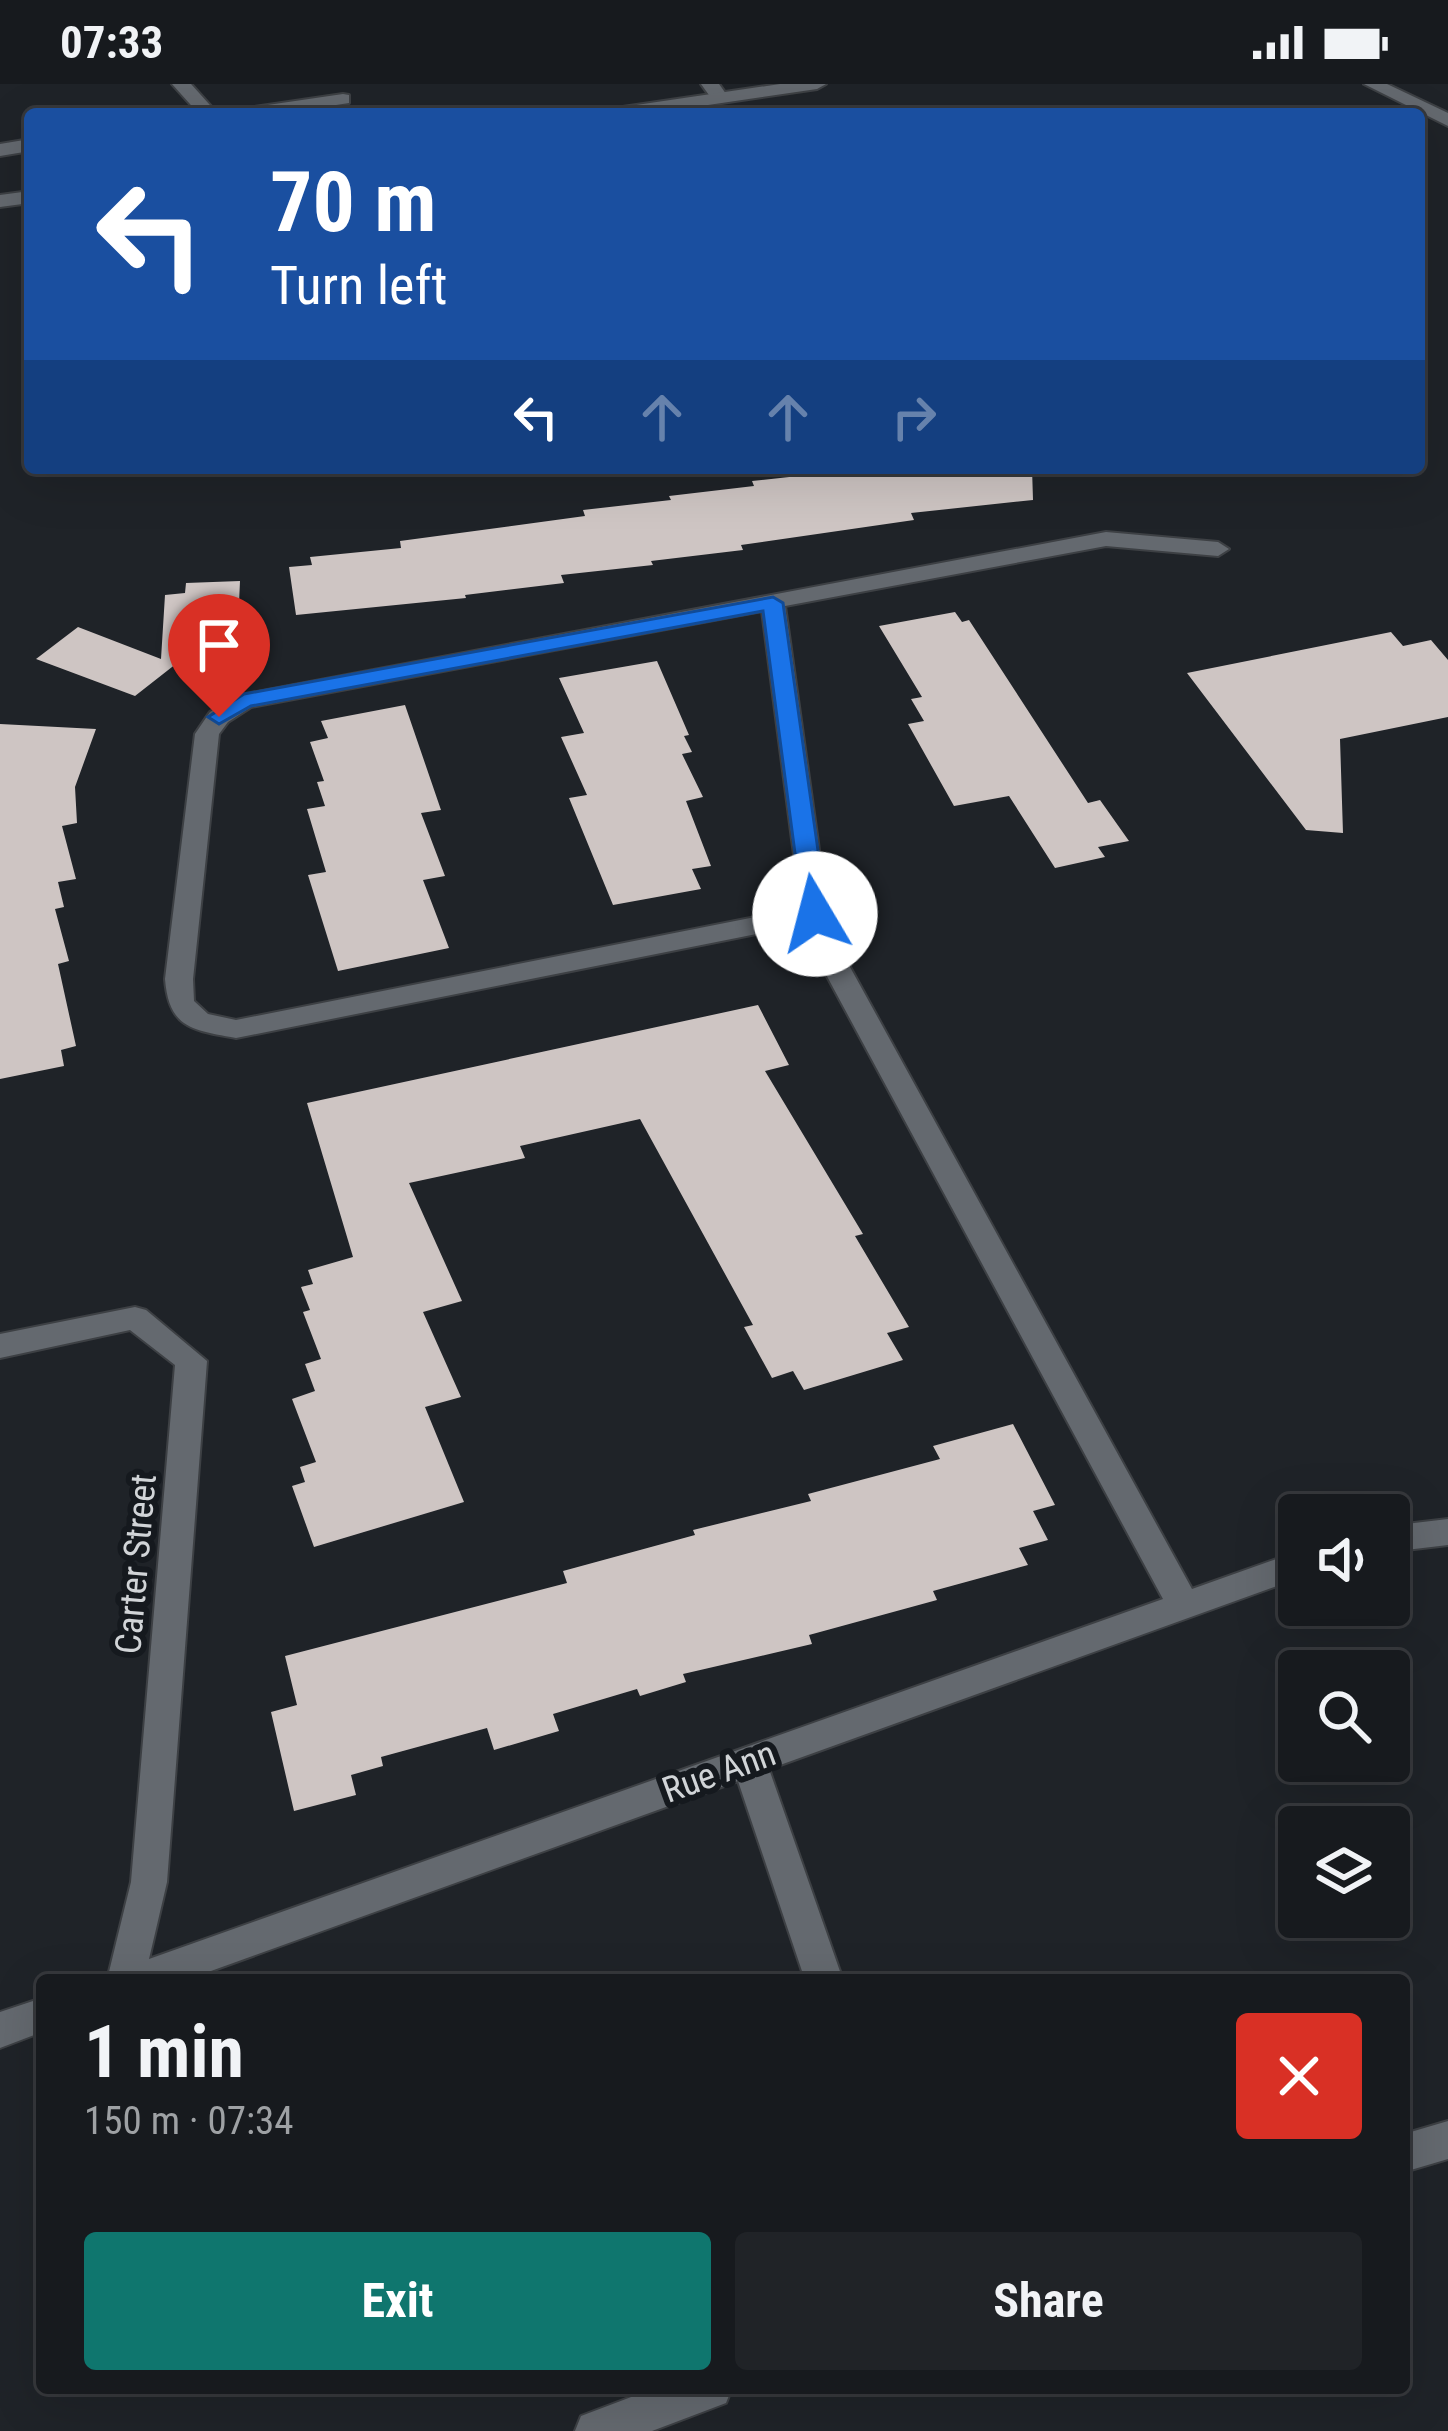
<!DOCTYPE html>
<html lang="en">
<head>
<meta charset="utf-8">
<style>
  :root { --surface:#171a1e; --page:#202327; --text:#f1f3f6; --muted:#9ea1a4; --line:#36383c; --accent:#0f766e }
  body { margin:0; font-family:"Roboto Condensed",sans-serif; background:var(--page); color:var(--text); height:100vh; display:flex; flex-direction:column; font-size:45px; white-space:nowrap }
  * { box-sizing:border-box; margin:0 }
  p { font-size:39px; color:var(--muted) }
  .icon { flex:none; width:66px; height:66px; fill:none; stroke:currentColor; stroke-width:2; stroke-linecap:round; stroke-linejoin:round }
  .map { position:relative; flex:1; overflow:hidden }
  .panel { position:absolute; left:36px; top:1890px; width:1374px; height:420px; display:flex; flex-direction:column; background:var(--surface); border-radius:12px; box-shadow:0 12px 48px #0002,0 0 0 3px var(--line) }
  .panel>* { flex:none }
  .guide { position:absolute; left:24px; top:24px; width:1401px; height:366px; border-radius:12px; box-shadow:0 12px 48px #0002,0 0 0 3px var(--line); background:#1a4fa0; color:#fff; overflow:hidden }
  .tools { position:absolute; left:1278px; top:1410px; display:grid; gap:24px }
  .tools a { display:grid; place-items:center; width:132px; height:132px; border-radius:12px; background:var(--surface); box-shadow:0 12px 48px #0002,0 0 0 3px var(--line); font-size:60px }
  .pin { position:absolute; display:grid; place-items:center; width:102px; height:102px; color:#fff; margin:-123px -51px; border-radius:50% 50% 50% 0; rotate:-45deg; box-shadow:0 0 12px #0007 }
  .pin .icon { rotate:45deg }
  .me { position:absolute; width:132px; margin:-66px; rotate:352deg; stroke-linejoin:round; filter:drop-shadow(0 0 9px #0008) }
  .turn { display:flex; align-items:center; gap:42px; height:252px; padding:0 48px; font-size:54px }
  .turn .icon { width:156px; height:156px; stroke-width:2.5 }
  .turn b { display:block; font-size:84px; line-height:102px }
  .lanes { display:flex; align-items:center; height:114px; padding:0 48px; background:#0003; justify-content:center; gap:60px; direction:ltr }
  .lanes .off { opacity:.35 }
  .round { display:grid; place-items:center; flex:none; width:126px; height:126px; border-radius:12px; background:var(--page) }
  .head { display:flex; align-items:center; justify-content:space-between; height:204px; padding:0 48px }
  h1 { font-size:72px; font-weight:700; line-height:90px }
  .action { display:flex; gap:24px; margin-top:auto; padding:24px 48px }
  .action a { flex:1; height:138px; border-radius:12px; background:var(--accent); color:#fff; font-size:48px; font-weight:700; line-height:138px; text-align:center }
  .action a+a { background:var(--page); color:var(--text) }
  .status { display:flex; justify-content:space-between; align-items:center; height:84px; padding:0 60px; background:var(--surface); direction:ltr }
  .status svg { height:33px; fill:currentColor }
  .map>svg:first-child { display:block }
</style>
</head>
<body>
<div class="status"><b>07:33</b><svg viewBox="0 0 49 12"><path d="M0 12V9h3v3zM5 12V6h3v6zM10 12V3h3v9zM15 12V0h3v12zM26 1h20v11H26zM47 4h2v5h-2z"/></svg></div>
<div class="map">
<svg width="1448" height="2347" viewBox="0 0 1448 2347">
  <rect width="100%" height="100%" fill="#1f2328"/>
  <path fill="#cec5c3" d="M871,384H1032L1033,416L911,429L914,436L741,461L743,466L651,477L653,481L561,491L564,499L465,511L466,514L296,531L289,483L312,481L310,473L401,464L400,457L585,432L583,426L671,416L669,412L754,402L752,397Z
    M240,497L237,563L195,565L135,612L36,575L78,543L161,575L165,511L185,509L186,499Z
    M955,528L962,538L969,536L1088,719L1100,716L1129,757L1098,763L1105,773L1055,784L1009,712L954,722L908,640L924,637L911,615L922,613L879,542Z
    M1391,548L1403,562L1431,556L1448,576V633L1340,655L1343,749L1306,746L1187,589Z
    M657,577L689,651L684,652L692,668L682,670L703,713L686,717L711,782L692,785L701,805L613,821L569,714L587,711L561,653L584,649L559,594Z
    M405,621L441,726L421,729L445,792L423,796L449,864L338,887L308,791L326,788L307,725L325,722L317,698L324,697L310,658L328,654L321,637Z
    M0,640L96,645L75,703L77,739L62,742L76,795L58,798L64,823L55,825L69,877L58,880L76,962L61,966L64,982L0,995Z
    M758,921L789,981L765,987L863,1150L855,1152L909,1243L887,1249L903,1276L804,1306L793,1287L772,1294L744,1243L753,1241L640,1035L520,1062L525,1074L409,1099L462,1217L423,1228L461,1313L425,1323L464,1418L314,1463L292,1402L305,1398L300,1383L316,1378L292,1315L315,1307L305,1280L321,1275L303,1228L310,1226L301,1203L313,1200L308,1186L353,1173L307,1019Z
    M1013,1340L1055,1421L1033,1427L1048,1456L1019,1464L1028,1481L933,1507L937,1516L809,1551L812,1560L683,1590L686,1598L640,1612L637,1605L553,1630L559,1647L494,1666L487,1644L381,1673L383,1682L351,1691L356,1711L294,1727L271,1628L297,1621L285,1572L567,1499L563,1487L695,1451L693,1446L811,1417L808,1410L940,1375L933,1362Z"/>
  <g fill="none" stroke-linecap="round" stroke-linejoin="round">
    <g stroke="#3d4044" stroke-width="4">
      <path id="service" d="M172,0H191L218,30H199Z
        M701,0H719L729,14L714,18Z
        M343,10L349,11V19L278,30H231L240,25Z
        M30,55V67L0,72V60Z"/>
    </g>
    <g stroke="#3d4044" stroke-width="4">
      <path id="minor" d="M1106,448L1218,458L1229,465L1218,472L1106,462L785,522L828,830L850,883L1192,1505L1299,1467V1494L769,1685L843,1896H805L738,1697L186,1896H107L131,1798L175,1281L130,1246L0,1274V1250L135,1223L146,1226L207,1277L167,1798L149,1875L1163,1515L822,883L806,840L236,954C193,946 169,945 165,895L195,650L210,628L235,612ZM762,527L801,824L236,936L208,930L194,917L193,895L219,650L228,638L251,623Z
        M1448,1435V1461L1389,1468V1442Z
        M42,1914V1948L0,1964V1928Z
        M1448,2037V2075L1404,2088V2050Z
        M655,2304H732L726,2319L652,2347H575L581,2332Z"/>
    </g>
    <g stroke="#3d4044" stroke-width="4">
      <path id="secondary" d="M780,0H826L817,5L647,30H600L609,25Z
        M1364,0H1387L1448,29V42Z
        M30,107V119L0,123V111Z"/>
    </g>
    <use href="#service" fill="#64696f" fill-rule="evenodd"/>
    <use href="#minor" fill="#64696f" fill-rule="evenodd"/>
    <use href="#secondary" fill="#64696f" fill-rule="evenodd"/>
  </g>
  <path fill="#1a73e8" stroke="#114b97" stroke-width="3" d="M773,513L783,519L827,830L815,838L803,830L763,527L251,622L219,640L208,633L244,610Z"/>
  <g text-anchor="middle" dominant-baseline="central" stroke-width="12" stroke-linejoin="round" paint-order="stroke">
    <g font-size="36" fill="#d1d4d7" stroke="#15191e">
      <text transform="translate(136 1480) rotate(-85)">Carter Street</text>
      <text transform="translate(719 1688) rotate(-20)">Rue Ann</text>
    </g>
  </g>
</svg>
<div class="tools">
<a><svg class="icon" aria-label="sound" viewBox="0 0 24 24"><path d="M4 9h4l5-4v14l-5-4H4zM17 9q2 3 0 6"/></svg></a>
<a><svg class="icon" aria-label="search" viewBox="0 0 24 24"><circle cx="10" cy="10" r="6"/><path d="M15 15l6 6"/></svg></a>
<a><svg class="icon" aria-label="layers" viewBox="0 0 24 24"><path d="M12 4l9 5-9 5-9-5zM3 14l9 5 9-5"/></svg></a>
</div>
<div class="pin" style="left:219px;top:633px;background:#d93025"><svg class="icon" aria-label="arrive" viewBox="0 0 24 24"><path d="M6 21V4h12l-3 4 3 4H6"/></svg></div>
<svg class="me" style="left:815px;top:830px" viewBox="-20 -20 40 40"><circle r="19" fill="#fff"/><path d="M0-13L10 11 0 6-10 11z" fill="#1a73e8"/></svg>
<div class="guide">
<div class="turn"><svg class="icon" aria-label="left" viewBox="0 0 24 24"><path d="M17 20v-9H6M10 6l-5 5 5 5"/></svg><div><b>70 m</b>Turn left</div></div>
<div class="lanes"><svg class="icon" aria-label="left" viewBox="0 0 24 24"><path d="M17 20v-9H6M10 6l-5 5 5 5"/></svg><svg class="icon off" aria-label="ahead" viewBox="0 0 24 24"><path d="M12 20V5M6 11l6-6 6 6"/></svg><svg class="icon off" aria-label="ahead" viewBox="0 0 24 24"><path d="M12 20V5M6 11l6-6 6 6"/></svg><svg class="icon off" aria-label="right" viewBox="0 0 24 24"><path d="M7 20v-9h11M14 6l5 5-5 5"/></svg></div>
</div>
<section class="panel">
<div class="head"><div><h1>1 min</h1><p>150 m · 07:34</p></div><a class="round" style="background:#d93025;color:#fff"><svg class="icon" aria-label="close" viewBox="0 0 24 24"><path d="M6 6l12 12M18 6L6 18"/></svg></a></div>
<div class="action"><a>Exit</a><a>Share</a></div>
</section>
</div>
</body>
</html>
